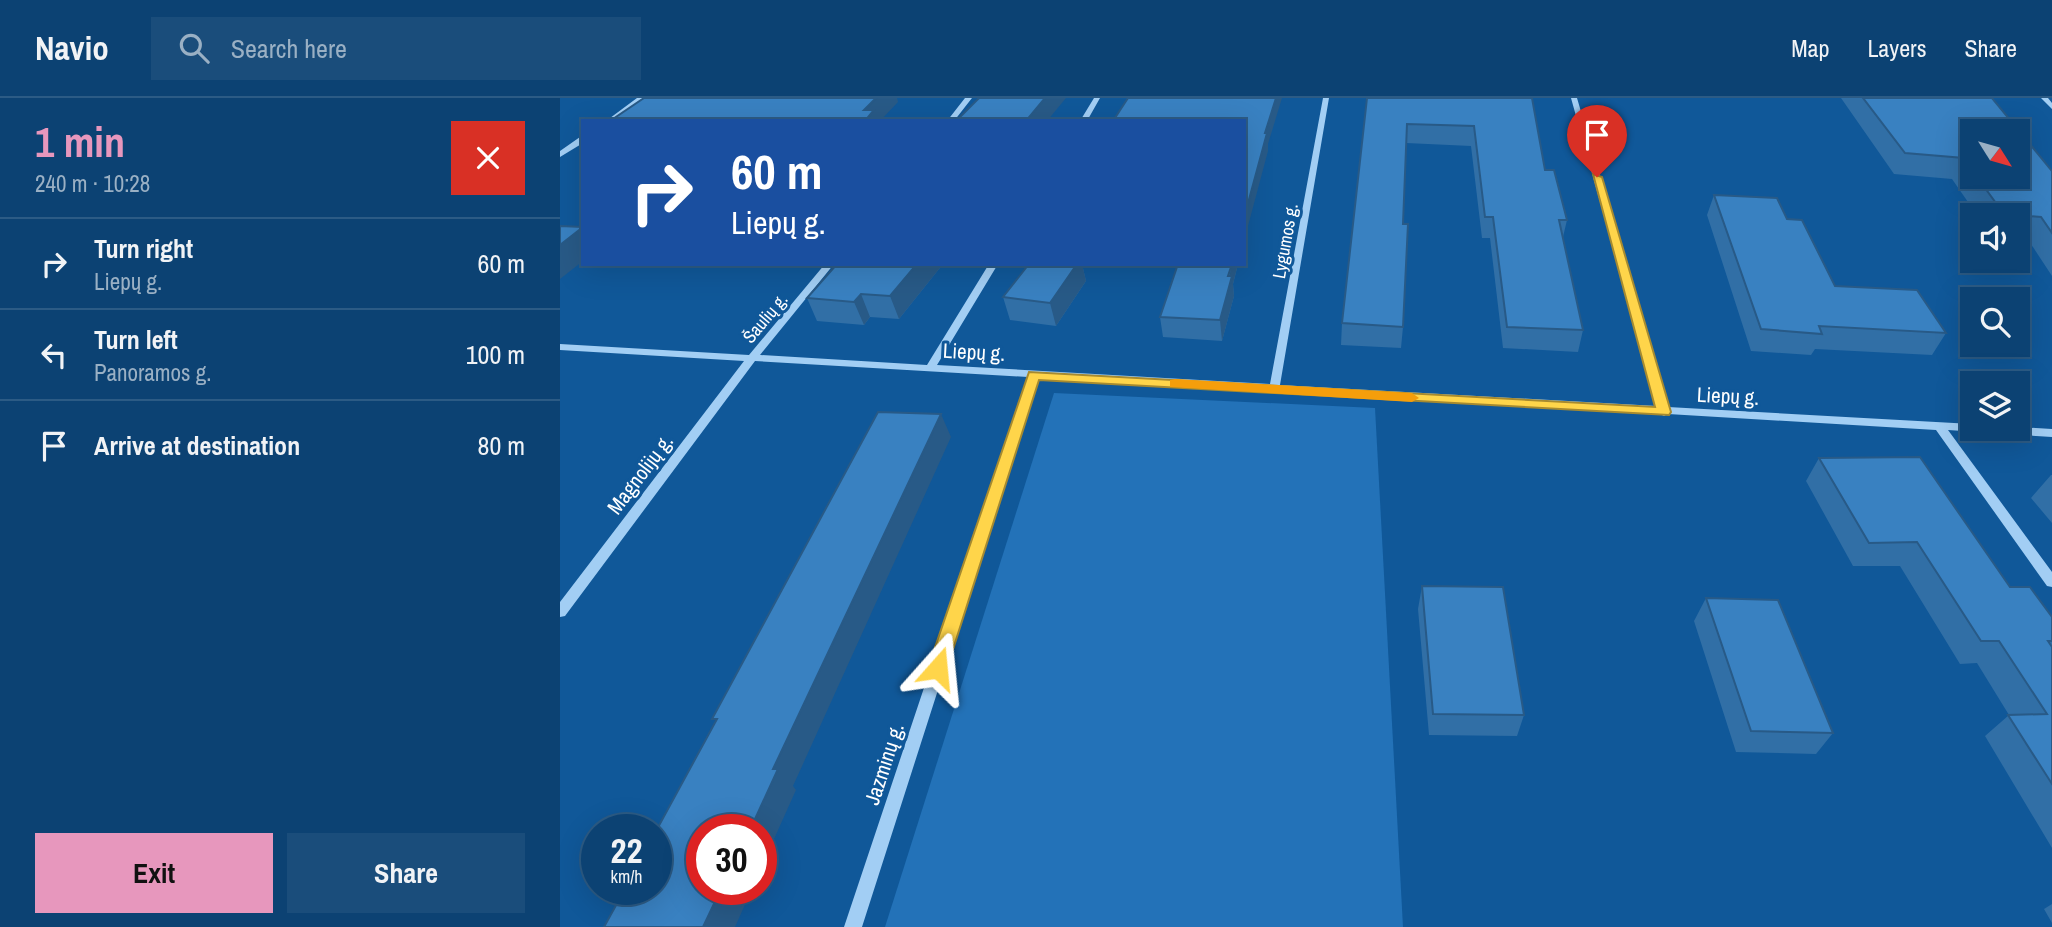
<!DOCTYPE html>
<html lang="en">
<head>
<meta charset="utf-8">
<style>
  :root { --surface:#0c4273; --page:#1a4d7b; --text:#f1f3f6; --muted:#9ab0c4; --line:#2c5b85; --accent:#e797bd }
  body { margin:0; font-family:"Archivo Narrow",sans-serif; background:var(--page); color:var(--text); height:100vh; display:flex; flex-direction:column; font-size:26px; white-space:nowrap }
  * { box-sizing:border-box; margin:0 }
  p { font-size:23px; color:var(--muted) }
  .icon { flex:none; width:38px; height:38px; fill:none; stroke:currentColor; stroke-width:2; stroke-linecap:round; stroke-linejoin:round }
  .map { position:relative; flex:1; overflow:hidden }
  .panel { display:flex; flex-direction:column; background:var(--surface); width:560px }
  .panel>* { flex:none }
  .banner { position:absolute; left:21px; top:21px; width:665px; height:147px; border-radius:0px; box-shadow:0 7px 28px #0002,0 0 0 2px var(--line); background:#1a4fa0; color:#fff; overflow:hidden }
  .needle { width:46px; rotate:127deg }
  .fabs { position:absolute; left:1400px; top:21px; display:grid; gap:14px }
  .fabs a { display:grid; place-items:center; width:70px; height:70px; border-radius:0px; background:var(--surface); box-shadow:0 7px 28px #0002,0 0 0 2px var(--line); font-size:35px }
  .speed { position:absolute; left:21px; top:716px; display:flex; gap:14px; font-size:35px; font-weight:700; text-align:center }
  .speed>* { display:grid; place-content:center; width:91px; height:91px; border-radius:50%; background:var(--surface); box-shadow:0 7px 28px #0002,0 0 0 2px var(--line); line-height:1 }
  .speed small { font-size:18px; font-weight:400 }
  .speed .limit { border:10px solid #d22; background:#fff; color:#111 }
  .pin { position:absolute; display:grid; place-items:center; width:60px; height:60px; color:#fff; margin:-72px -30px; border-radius:50% 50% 50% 0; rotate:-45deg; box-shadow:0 0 7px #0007 }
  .pin .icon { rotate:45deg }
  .me { position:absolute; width:77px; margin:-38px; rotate:18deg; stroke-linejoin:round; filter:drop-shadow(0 0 5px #0008) }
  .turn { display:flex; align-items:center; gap:24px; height:147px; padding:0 35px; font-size:32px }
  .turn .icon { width:91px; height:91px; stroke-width:2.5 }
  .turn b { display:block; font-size:49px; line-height:60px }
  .round { display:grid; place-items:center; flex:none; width:74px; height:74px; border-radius:0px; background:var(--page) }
  .overview { display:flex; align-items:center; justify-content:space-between; height:119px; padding:0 35px }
  h1 { font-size:42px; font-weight:800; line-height:52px; color:var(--accent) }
  .action { display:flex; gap:14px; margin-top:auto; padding:14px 35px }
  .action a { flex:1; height:80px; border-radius:0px; background:var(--accent); color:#111; font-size:28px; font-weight:800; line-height:80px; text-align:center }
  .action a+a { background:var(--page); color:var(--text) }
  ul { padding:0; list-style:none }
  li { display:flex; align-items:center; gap:21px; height:91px; padding:0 35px; border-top:2px solid var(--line) }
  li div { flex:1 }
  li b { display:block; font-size:26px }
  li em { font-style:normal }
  header { display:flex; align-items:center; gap:42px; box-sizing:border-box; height:98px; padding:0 35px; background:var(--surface); border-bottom:2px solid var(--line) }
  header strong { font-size:33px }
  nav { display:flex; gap:38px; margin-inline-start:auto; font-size:24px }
  .search { width:490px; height:63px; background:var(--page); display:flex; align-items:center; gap:18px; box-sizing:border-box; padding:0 24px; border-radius:0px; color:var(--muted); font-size:26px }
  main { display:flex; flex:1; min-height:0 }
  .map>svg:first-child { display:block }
</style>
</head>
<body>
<header>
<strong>Navio</strong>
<div class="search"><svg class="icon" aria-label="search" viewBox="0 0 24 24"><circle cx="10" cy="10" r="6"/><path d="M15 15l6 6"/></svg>Search here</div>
<nav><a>Map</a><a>Layers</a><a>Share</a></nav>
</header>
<main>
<section class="panel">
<div class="overview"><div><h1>1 min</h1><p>240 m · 10:28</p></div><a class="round" style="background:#d93025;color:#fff"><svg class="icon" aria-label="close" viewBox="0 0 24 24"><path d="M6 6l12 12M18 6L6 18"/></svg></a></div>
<ul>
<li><svg class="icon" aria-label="right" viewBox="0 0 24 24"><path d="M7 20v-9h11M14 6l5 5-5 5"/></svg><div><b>Turn right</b><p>Liepų g.</p></div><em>60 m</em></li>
<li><svg class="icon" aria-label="left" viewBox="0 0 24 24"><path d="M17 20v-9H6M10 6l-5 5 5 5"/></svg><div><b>Turn left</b><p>Panoramos g.</p></div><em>100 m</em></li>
<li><svg class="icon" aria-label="arrive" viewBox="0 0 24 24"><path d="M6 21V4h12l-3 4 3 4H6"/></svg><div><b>Arrive at destination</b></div><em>80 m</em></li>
</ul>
<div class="action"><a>Exit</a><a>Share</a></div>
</section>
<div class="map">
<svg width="1492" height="829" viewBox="0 0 1492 829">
  <rect width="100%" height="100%" fill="#105899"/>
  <path fill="#2372b8" d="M494,295L815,310L843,829H325Z"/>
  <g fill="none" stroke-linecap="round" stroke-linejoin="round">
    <path fill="#a2cef4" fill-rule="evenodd" d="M77,0H85L54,23H46Z
      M405,0H412L394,23H387Z
      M534,0H540L527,23H520Z
      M763,0H769L720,287L1097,308L1011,0H1017L1108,309L1412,326V331L1458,329L1492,331V339L1388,332L1492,474V489L1487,488L1376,332L1108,316L1104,318L1100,316L478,280L302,829H284L468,279L195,263L5,518L0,519V504L184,263L0,252V246L189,257L265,166H274L200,257L367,267L429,166H438L377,267L710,286Z
      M1481,0H1488L1492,5V11Z
      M20,39H23V45L0,59V53Z"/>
  </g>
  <path fill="#316fa6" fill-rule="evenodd" d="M807,0H972L985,72L1007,122L1003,139L1023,232L1018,254L943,250L930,140H922L911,48L846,45L843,126V229L841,250L781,247L782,225Z
    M1281,0H1432L1492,73V178L1467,140L1458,139V117H1417L1392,81L1334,76ZM1412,33L1458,79H1412Z
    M1154,97L1227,121L1275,188L1386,235L1372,257L1255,251L1251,257L1191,253L1147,117Z
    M383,166L339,221L310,219L304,227L257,223L247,200Z
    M469,166H522L526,183L496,228L450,222L443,199Z
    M618,166H678L673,186L674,198L662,243L603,239L600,219Z
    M1259,360L1450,489L1492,519V750L1425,638L1449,617L1417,565L1400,566L1340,468H1293L1246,383Z
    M1491,377H1492V425L1471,400Z
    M862,488L964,617L957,638L869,637L858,511Z
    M1146,500L1273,635L1256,656L1176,654L1134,523Z
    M1492,806V825L1484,811Z"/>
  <path fill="#285a87" d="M316,0H337L338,4L320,23H305L304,12Z
    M485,0H506L487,23H466Z
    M716,0H722L708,46V53L684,143V120L705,35Z
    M23,129V163L0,181V147Z
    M357,166H383L339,221L330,198Z
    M517,166H522L526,183L496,228L490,205Z
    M672,166H678L673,186L674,198L662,243L660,222Z
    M301,196L310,219L304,227L294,204Z
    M381,316L391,339L233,688L236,692L201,770V732H190L213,671Z
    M161,791H192L175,829H143Z"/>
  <path fill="#3981c1" stroke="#285a87" stroke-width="2" d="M84,0H316L304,12H314L305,23H50Z
    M419,0H485L466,23H396Z
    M568,0H716L705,35H707L684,120V23H553Z
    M807,0H972L985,72H994L1007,122H999L1023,232L947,229L933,119H925L914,28L847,26L843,126H848L843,229L782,225Z
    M1303,0H1432L1492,73V135L1481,119L1444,116L1417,79H1458V33H1412V72L1404,60L1345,55Z
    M1154,97L1217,100L1227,121L1242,122L1275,188L1357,192L1386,235L1259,228L1262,236L1201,231Z
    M0,128L23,129L0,147Z
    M277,166H357L330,198L301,196L294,204L247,200Z
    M469,166H517L490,205L443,199Z
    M618,166H672L668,178H672L660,222L600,219Z
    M318,314L381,316L213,671H218L190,732H142V791H161L143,829H44L65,791H96V733L157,621H152Z
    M1360,359L1450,489H1470L1492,519V543H1488L1492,549V686L1448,617L1487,616L1439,543H1421L1357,444L1309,445L1259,360Z
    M862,488L943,489L964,617L873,616Z
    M1146,500L1218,502L1273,635L1191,633Z"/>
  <path fill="#ffd54a" stroke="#a68a30" stroke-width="2" d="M1033,76L1042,79L1111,314L1109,317L479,282L387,570L384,576L378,578L371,576L368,570L469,274L1095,309Z"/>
  <path fill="#f59e0b" d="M615,281L852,295L859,300L852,304L610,289V282Z"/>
  <g text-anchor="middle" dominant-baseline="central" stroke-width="6" stroke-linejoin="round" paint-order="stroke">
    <g font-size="18" fill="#fff" stroke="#105899">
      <text transform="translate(725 143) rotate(-80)">Lygumos g.</text>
      <text transform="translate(205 220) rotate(-50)">Šaulių g.</text>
    </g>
    <g font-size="21" fill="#fff" stroke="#105899">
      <text transform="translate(414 254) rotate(3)">Liepų g.</text>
      <text transform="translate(1168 298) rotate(3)">Liepų g.</text>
      <text transform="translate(80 376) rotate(-53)">Magnolijų g.</text>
      <text transform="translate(324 666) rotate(-72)">Jazminų g.</text>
    </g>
  </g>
</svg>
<div class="fabs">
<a><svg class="needle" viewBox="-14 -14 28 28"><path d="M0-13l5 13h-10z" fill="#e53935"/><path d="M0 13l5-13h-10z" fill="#9ab0c4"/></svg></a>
<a><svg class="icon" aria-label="sound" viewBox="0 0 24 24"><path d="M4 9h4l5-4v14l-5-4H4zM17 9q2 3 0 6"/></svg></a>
<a><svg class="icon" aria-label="search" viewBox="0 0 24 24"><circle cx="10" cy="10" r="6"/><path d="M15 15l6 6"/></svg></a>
<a><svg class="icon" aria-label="layers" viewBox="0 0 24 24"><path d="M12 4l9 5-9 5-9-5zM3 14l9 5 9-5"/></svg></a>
</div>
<div class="speed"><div>22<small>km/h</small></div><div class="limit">30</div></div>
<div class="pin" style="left:1037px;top:79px;background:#d93025"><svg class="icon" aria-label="arrive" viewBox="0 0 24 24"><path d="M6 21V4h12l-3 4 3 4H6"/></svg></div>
<svg class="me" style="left:378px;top:570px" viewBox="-20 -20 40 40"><path d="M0-17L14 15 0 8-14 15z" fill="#ffd54a" stroke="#fff" stroke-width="4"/></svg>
<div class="banner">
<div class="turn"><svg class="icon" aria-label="right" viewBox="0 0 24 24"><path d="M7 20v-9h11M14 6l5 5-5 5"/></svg><div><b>60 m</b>Liepų g.</div></div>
</div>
</div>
</main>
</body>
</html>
